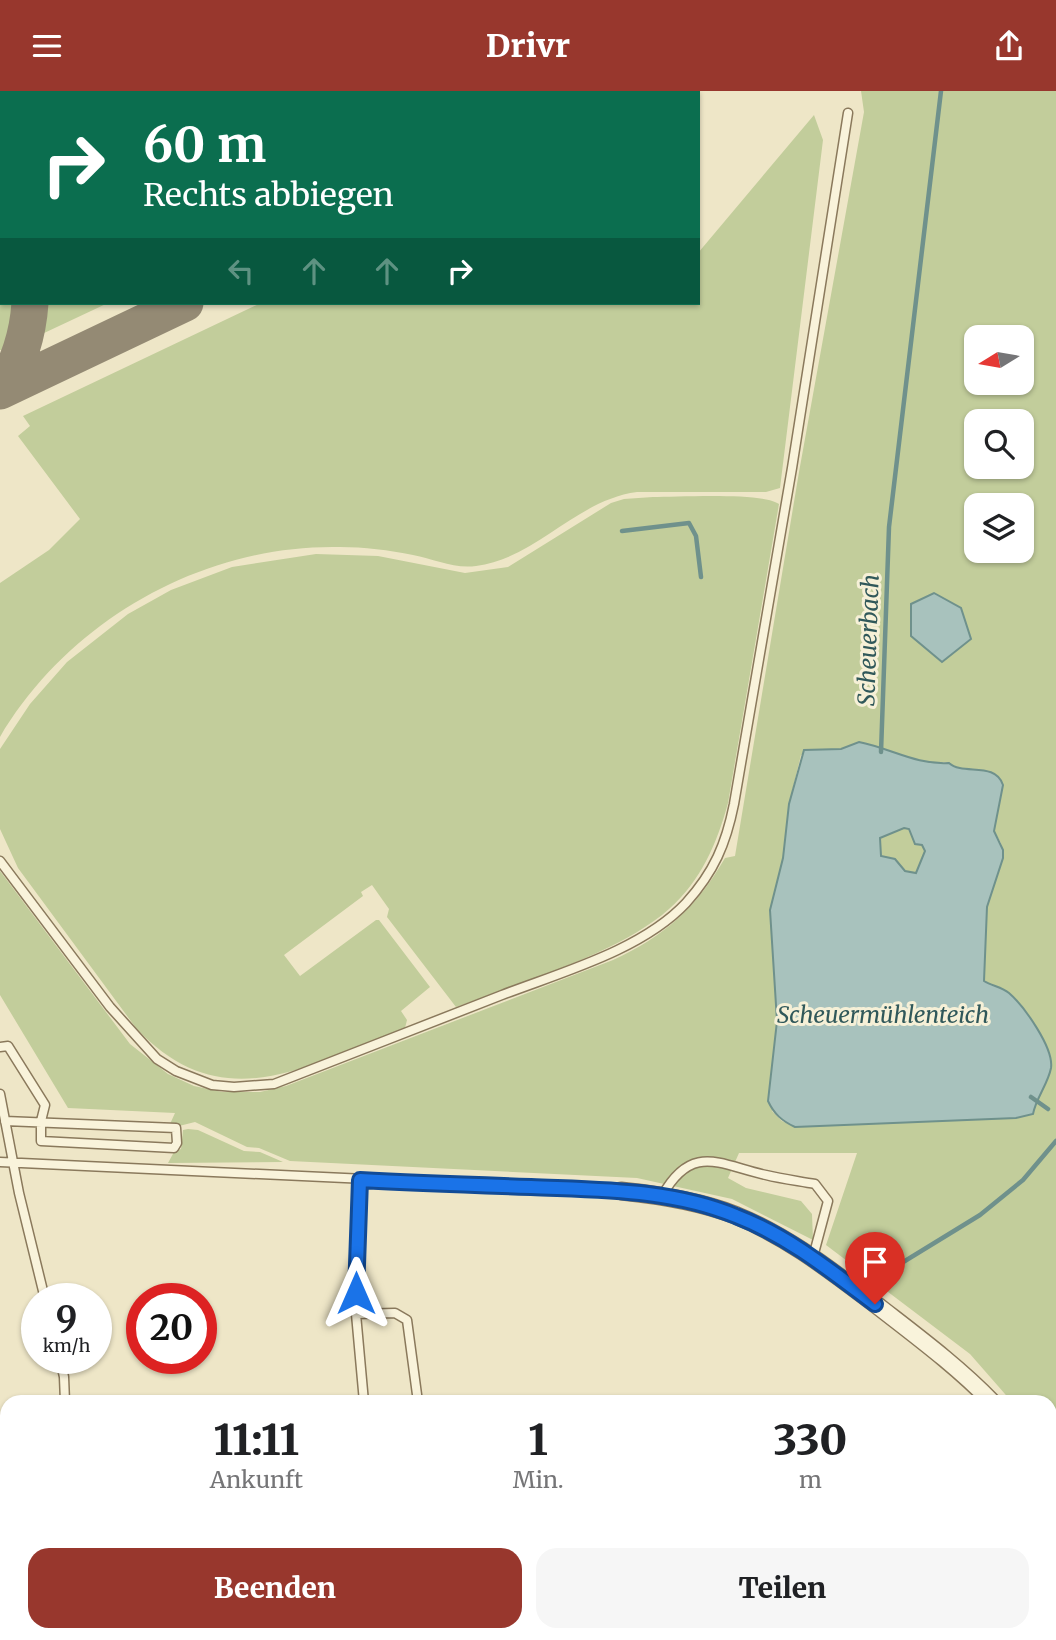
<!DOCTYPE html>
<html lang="de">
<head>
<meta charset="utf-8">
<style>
  :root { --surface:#fff; --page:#f6f6f6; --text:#202124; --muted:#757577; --accent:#98372d }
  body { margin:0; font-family:Merriweather,serif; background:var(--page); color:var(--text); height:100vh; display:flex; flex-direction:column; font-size:26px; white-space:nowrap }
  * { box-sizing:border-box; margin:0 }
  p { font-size:23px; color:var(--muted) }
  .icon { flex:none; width:38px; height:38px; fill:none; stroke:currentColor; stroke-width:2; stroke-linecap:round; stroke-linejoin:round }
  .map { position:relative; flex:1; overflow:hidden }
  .drawer { position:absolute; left:0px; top:1304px; width:1057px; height:247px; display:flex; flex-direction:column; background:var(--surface); border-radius:21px 21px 0 0; box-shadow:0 2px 5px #0004 }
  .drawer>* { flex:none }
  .top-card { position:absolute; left:0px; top:0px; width:700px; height:214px; box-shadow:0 2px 5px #0004; background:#0b6e4f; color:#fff; overflow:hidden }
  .needle { width:46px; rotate:259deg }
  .tools { position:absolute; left:964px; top:234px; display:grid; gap:14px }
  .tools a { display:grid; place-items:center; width:70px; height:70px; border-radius:14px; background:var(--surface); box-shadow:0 2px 5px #0004; font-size:35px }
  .speed { position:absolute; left:21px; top:1192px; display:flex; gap:14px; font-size:35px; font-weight:700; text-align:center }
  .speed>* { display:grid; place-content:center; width:91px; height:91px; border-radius:50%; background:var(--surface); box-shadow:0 2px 5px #0004; line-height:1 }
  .speed small { font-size:18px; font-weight:400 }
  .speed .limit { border:10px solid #d22; background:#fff; color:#111 }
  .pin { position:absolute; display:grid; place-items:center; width:60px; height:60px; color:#fff; margin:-72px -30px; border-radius:50% 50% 50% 0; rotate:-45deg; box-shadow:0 0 7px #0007 }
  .pin .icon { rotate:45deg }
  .me { position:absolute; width:77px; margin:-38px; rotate:0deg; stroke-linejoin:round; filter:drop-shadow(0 0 5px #0008) }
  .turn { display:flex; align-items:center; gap:24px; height:147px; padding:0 28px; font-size:32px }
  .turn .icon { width:91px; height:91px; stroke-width:2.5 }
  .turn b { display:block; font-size:49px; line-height:60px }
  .lanes { display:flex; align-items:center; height:66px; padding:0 28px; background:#0003; justify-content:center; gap:35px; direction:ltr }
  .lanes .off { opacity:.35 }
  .eta { display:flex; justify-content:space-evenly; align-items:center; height:119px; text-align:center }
  .eta b { font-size:42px; font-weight:800; line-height:49px }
  .button { display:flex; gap:14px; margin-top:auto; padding:14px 28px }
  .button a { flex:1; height:80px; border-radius:21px; background:var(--accent); color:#fff; font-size:28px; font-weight:800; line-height:80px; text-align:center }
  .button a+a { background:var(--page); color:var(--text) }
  header { display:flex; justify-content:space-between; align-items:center; height:91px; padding:0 28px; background:var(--accent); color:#fff; font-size:32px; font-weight:800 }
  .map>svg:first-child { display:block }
</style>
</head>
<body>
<header><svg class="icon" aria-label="menu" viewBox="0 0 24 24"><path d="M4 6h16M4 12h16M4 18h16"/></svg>Drivr<svg class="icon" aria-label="share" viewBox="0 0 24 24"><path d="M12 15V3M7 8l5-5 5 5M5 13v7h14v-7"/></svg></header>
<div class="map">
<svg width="1056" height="1549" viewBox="0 0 1056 1549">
  <rect width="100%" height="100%" fill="#eee6c7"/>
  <path fill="#c2cd9b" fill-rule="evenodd" d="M91,0H419L421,2H90Z
    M861,0H1056V1371L1050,1362V1311H1012L970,1263L826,1154L857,1062H739L728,1087L746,1097L801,1110L812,1123L813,1149L732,1108L637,1087L290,1070L259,1057L247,1056L195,1031L179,1035L170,1033L175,1022L68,1017L0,904V780L130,953L168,983L194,995L222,1001H260L286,995L613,869C665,845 696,817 725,767L735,765L799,381L864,21ZM976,247H1022V292H976ZM976,331H1022V376H976ZM976,415H1022V460H976ZM870,653C893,663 921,676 946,671L956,678L987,680L999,714L994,740L1001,752L1003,767L987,816L984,890C992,895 1001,897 1009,902C1023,912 1054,960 1050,977C1047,993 1036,1007 1033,1023L1016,1027L795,1036L782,1030L772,1020L777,930L770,819L783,767L789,713L801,664Z
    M814,24L823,49L780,397L766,401H637C576,409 537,467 476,475C454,478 434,468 413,464C389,459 364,456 340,456C204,453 69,529 0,646V492L49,459L80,428L18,345L30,335L23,325L261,212H698V162Z
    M0,88L2,212H15L8,248L2,259H0Z
    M46,212H108L42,243Z
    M653,406C678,406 763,401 779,413L728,712C717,752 701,790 669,818C620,862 519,892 456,916L387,826L389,818L372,794L361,801L363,805L284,864L300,885L376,829H379L430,896L401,920L407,929L405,937C307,975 222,1029 136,937L18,777L0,738V658L30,613L67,571L128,523L171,499L232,476L316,463L378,465L465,482L508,476L611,412L624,408Z
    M904,737L909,738L916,753L923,754L925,760L917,782L905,780L895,768L881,765L880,747Z
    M188,1038L198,1039L244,1060L260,1061L283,1071L168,1072L174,1061L181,1058L183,1039Z"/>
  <path fill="#a8c2bd" stroke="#6f918c" stroke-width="2" fill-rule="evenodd" d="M934,502L961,517L971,548L942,571L911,545V513Z
    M859,651C890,657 916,674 949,672C963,685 995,670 1003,694L994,740L1003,759V767L987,816L984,890C992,895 1002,896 1009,902C1024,915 1054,957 1051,977C1048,993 1036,1007 1033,1023L1016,1027L795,1036C782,1030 774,1023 768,1010L777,930L770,819L783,767L789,713L804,659L841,658ZM904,737L909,738L915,753L922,754L925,760L916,782L905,780L895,768L881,765L880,747Z"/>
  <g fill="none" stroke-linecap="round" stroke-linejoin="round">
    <path stroke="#6f918c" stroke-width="4.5" d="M622,440L689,432L696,445L701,486
      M881,661L889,436L941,0
      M1031,1006L1048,1018
      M887,1181L980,1124L1023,1089L1056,1050"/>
    <path stroke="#948a74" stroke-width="37" d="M38,2V0
      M71,2L72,0
      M527,2V0
      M0,299C19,275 28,242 30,212
      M0,300L185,212"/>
    <g stroke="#8a795c" stroke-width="11">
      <path id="lane" d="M0,770L110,916L157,968L176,980L212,994L234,996L274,993C350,963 426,934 502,904C562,881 642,859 686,812C714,781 726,753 734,713L792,377L848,22
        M0,956L8,955L45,1014L41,1030V1050L174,1057L177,1052L176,1037L5,1030
        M0,1003L19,1102L45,1208
        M0,1071L621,1100
        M360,1089L356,1223L364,1311
        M662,1105C692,1051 720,1074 766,1084C782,1088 799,1090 815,1093L828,1110L813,1166
        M356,1223L395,1222L407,1229L418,1311
        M60,1267L64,1286L65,1311
        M391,1544L392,1549
        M871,1544V1549
        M950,1544V1549
        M65,1549V1544"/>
    </g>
    <g stroke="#8a795c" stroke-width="19">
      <path id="street" d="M621,1100C660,1104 699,1110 735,1124C787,1145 830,1179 874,1212C915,1244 956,1274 992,1311
        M1050,1390L1056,1399"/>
    </g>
    <use href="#lane" stroke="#f9f3db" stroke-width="8"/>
    <use href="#street" stroke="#f9f3db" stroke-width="16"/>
  </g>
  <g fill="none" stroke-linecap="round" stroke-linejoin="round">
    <g stroke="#114b97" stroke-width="18">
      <path id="route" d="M356,1202L360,1089C417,1092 474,1094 531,1096C600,1099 671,1098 736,1125C788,1145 831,1180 875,1213"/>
    </g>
    <use href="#route" stroke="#1a73e8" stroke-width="12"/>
  </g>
  <g text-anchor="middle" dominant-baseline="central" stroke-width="6" stroke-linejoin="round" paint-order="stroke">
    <g font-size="23" font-style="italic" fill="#30585a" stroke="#f6f0d7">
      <text transform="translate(868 549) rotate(-88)">Scheuerbach</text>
      <text x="883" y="923">Scheuermühlenteich</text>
    </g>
  </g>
</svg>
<div class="tools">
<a><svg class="needle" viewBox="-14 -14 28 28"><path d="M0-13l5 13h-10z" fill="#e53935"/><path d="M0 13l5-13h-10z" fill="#757577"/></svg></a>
<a><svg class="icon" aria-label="search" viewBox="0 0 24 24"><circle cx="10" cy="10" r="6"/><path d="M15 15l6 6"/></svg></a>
<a><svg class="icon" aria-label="layers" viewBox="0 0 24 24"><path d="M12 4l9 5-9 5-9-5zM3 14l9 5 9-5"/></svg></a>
</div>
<div class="speed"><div>9<small>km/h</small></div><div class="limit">20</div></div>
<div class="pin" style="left:875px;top:1213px;background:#d93025"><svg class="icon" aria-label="arrive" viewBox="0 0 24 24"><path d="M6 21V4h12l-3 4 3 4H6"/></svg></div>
<svg class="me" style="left:356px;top:1202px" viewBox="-20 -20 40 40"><path d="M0-17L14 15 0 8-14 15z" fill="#1a73e8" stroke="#fff" stroke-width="4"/></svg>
<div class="top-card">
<div class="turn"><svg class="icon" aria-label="right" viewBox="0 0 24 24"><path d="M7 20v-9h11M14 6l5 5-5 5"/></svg><div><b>60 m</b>Rechts abbiegen</div></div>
<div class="lanes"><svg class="icon off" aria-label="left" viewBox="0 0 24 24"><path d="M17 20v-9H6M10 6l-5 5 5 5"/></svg><svg class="icon off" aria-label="ahead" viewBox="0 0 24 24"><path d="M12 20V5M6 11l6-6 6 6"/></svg><svg class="icon off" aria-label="ahead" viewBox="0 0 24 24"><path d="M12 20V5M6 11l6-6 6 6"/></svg><svg class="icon" aria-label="right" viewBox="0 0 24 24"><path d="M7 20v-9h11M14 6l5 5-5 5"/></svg></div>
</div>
<section class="drawer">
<div class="eta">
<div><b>11:11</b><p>Ankunft</p></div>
<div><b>1</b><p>Min.</p></div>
<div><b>330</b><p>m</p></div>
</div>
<div class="button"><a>Beenden</a><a>Teilen</a></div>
</section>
</div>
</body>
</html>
